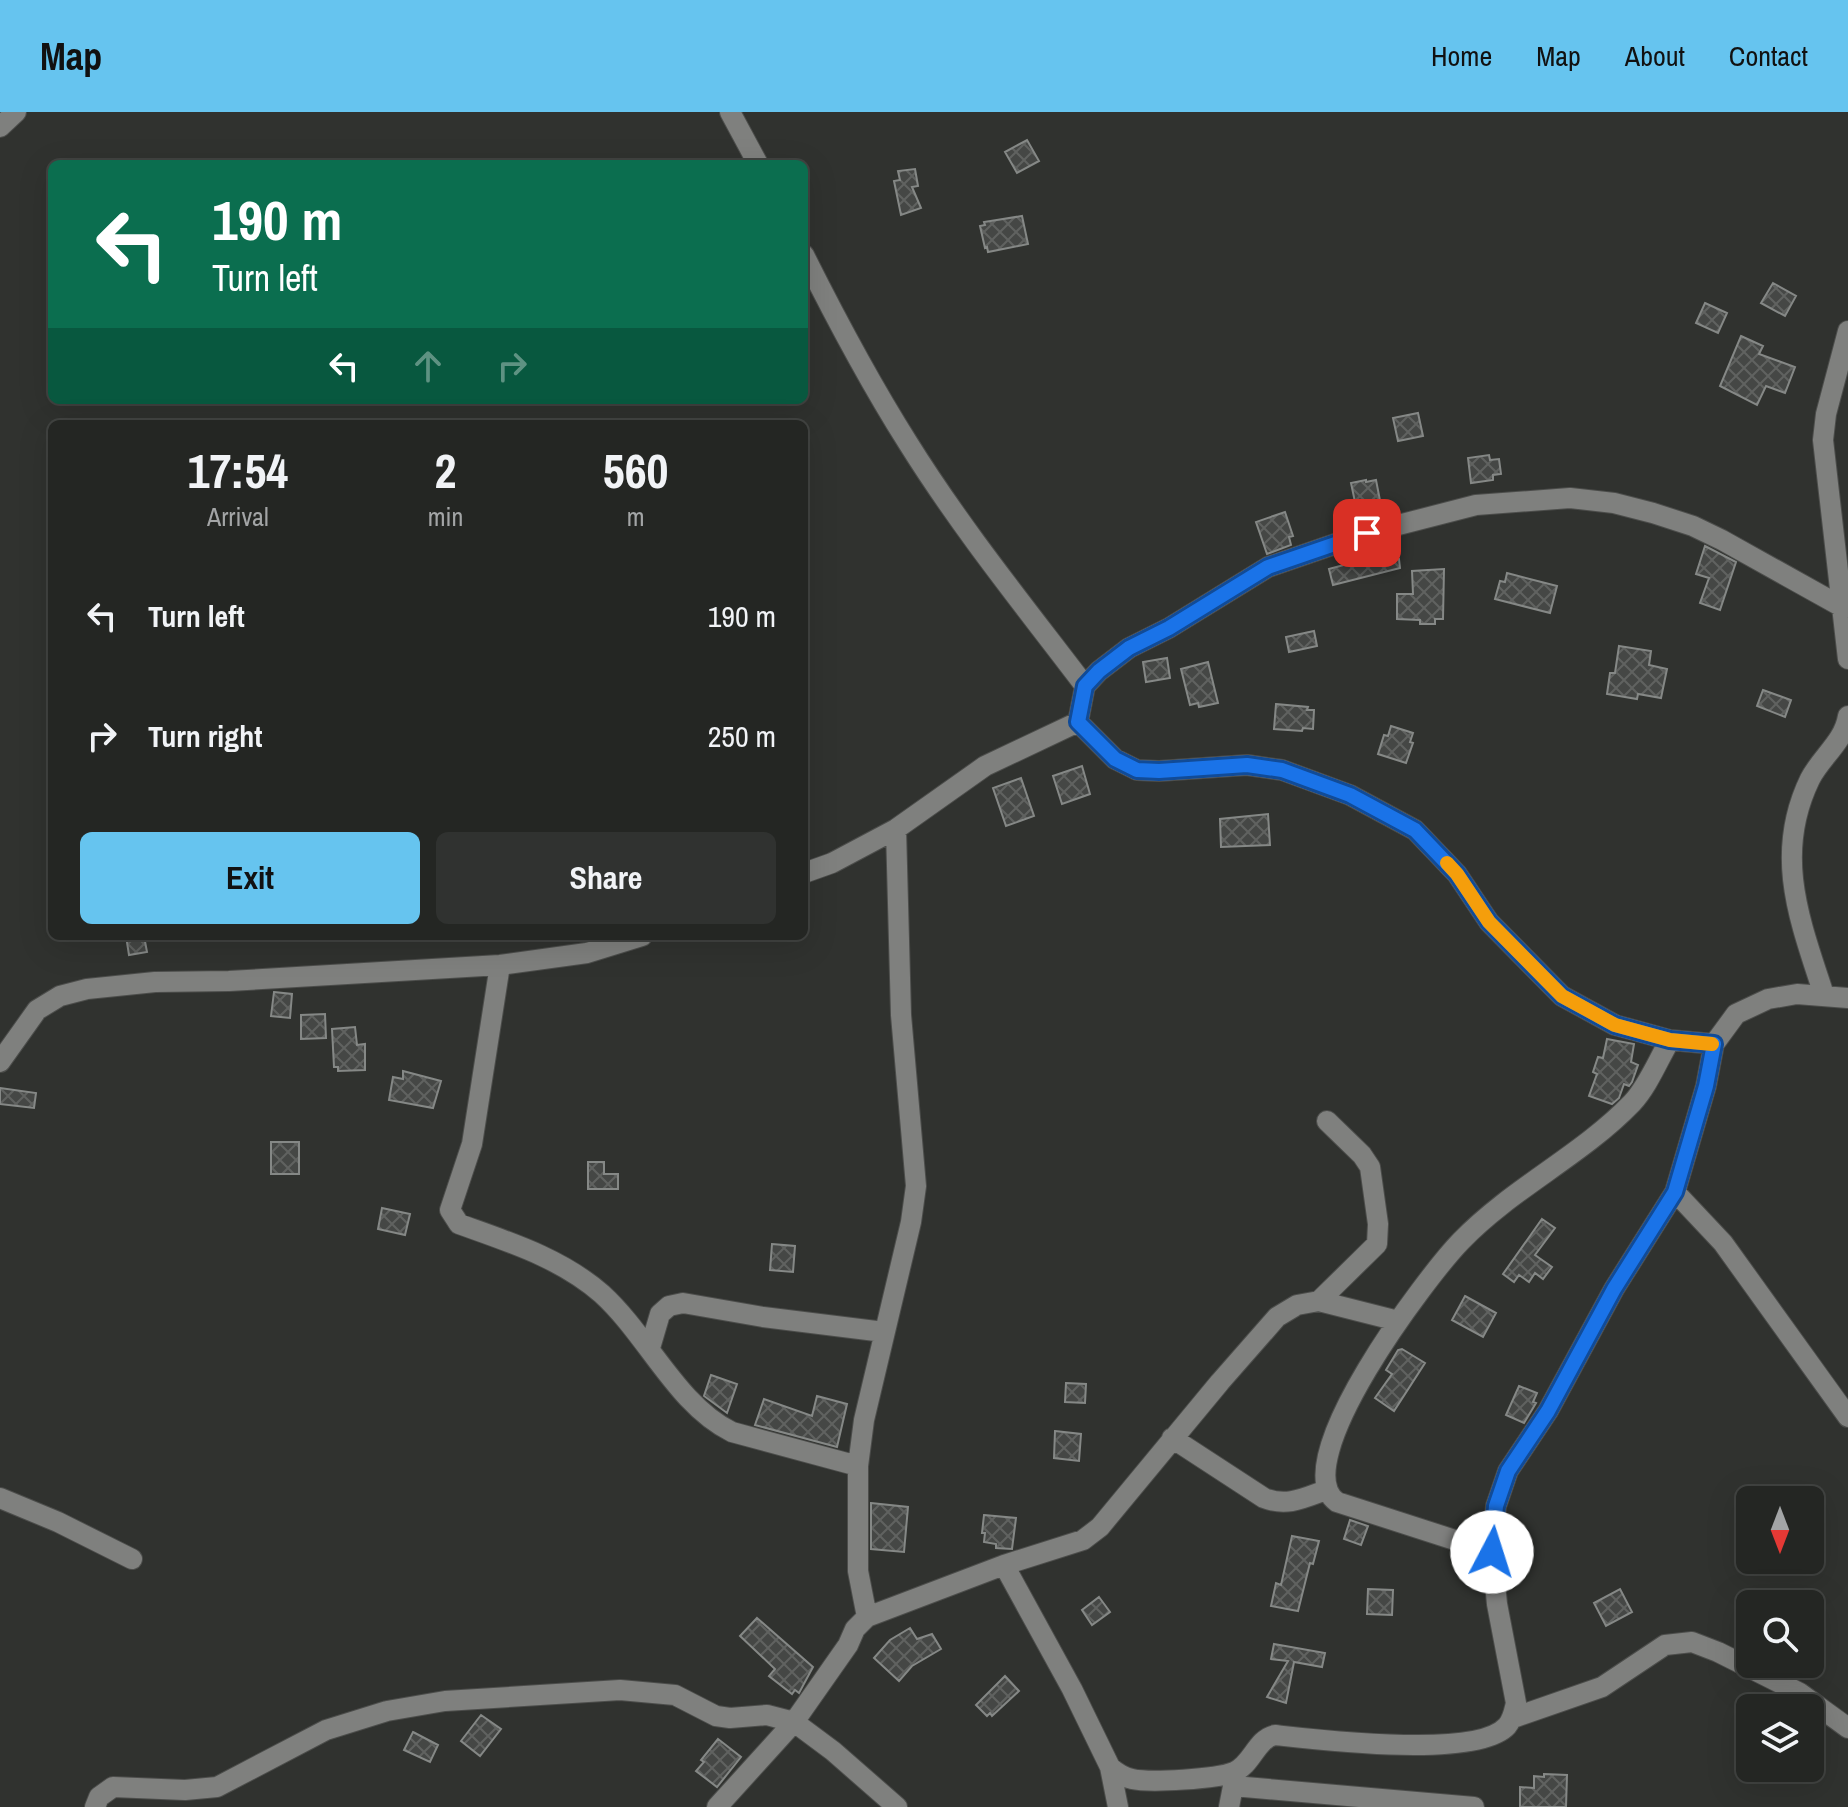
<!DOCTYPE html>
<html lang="en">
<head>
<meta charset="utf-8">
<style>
  :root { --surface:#242623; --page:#303230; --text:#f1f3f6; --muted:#a3a5a6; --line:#414341; --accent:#66c4ef }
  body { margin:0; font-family:"Archivo Narrow",sans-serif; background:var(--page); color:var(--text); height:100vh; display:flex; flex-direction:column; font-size:30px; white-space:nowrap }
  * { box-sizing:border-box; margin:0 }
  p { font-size:26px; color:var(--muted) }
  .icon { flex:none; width:44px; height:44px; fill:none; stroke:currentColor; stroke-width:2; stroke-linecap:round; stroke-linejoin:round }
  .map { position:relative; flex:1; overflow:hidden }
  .drawer { position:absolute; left:48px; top:308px; width:760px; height:520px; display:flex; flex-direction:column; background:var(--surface); border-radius:12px; box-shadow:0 8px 32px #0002,0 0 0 2px var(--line) }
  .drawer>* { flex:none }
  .guide { position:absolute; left:48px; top:48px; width:760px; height:244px; border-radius:12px; box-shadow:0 8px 32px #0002,0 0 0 2px var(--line); background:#0b6e4f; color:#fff; overflow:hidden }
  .needle { width:52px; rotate:180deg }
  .fabs { position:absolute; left:1736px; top:1374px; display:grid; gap:16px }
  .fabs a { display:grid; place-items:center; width:88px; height:88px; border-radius:12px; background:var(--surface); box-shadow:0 8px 32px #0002,0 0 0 2px var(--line); font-size:40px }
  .pin { position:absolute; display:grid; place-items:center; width:68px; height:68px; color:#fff; margin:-34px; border-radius:16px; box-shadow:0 4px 12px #0006 }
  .me { position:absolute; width:88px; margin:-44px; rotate:5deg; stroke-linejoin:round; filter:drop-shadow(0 0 6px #0008) }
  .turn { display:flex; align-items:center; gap:28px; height:168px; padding:0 32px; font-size:36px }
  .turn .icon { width:104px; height:104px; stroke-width:2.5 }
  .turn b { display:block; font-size:56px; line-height:68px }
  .lanes { display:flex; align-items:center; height:76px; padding:0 32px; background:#0003; justify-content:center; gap:40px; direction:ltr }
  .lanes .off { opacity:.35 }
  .eta { display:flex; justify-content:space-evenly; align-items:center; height:136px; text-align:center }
  .eta b { font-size:48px; font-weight:800; line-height:56px }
  .cta { display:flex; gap:16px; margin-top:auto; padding:16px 32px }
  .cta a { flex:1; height:92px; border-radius:12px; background:var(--accent); color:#111; font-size:32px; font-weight:800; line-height:92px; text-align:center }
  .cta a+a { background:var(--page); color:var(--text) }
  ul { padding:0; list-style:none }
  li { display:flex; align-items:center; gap:24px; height:120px; padding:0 32px }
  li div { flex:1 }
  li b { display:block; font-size:30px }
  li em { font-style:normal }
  header { display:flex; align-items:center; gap:48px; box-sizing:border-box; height:112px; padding:0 40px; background:var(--accent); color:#111 }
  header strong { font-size:38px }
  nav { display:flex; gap:44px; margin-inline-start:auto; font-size:28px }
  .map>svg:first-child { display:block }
</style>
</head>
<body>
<header>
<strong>Map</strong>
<nav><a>Home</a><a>Map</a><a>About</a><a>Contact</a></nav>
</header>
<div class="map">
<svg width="1848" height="1695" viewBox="0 0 1848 1695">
  <defs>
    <pattern id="building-cross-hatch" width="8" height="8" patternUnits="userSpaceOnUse" patternTransform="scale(2)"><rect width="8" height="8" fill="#454745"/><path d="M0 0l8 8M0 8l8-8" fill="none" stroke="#606260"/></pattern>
  </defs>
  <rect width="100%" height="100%" fill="#30322f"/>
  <path fill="url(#building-cross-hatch)" stroke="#858886" stroke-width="2" d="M1027,28L1039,49L1017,61L1005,40Z
    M915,57L918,74L912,75L921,96L901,103L894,69L900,68L898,59Z
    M1022,104L1028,132L988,140L987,135L985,136L980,114L985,113L984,110Z
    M1773,171L1796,184L1785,204L1761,191Z
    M1705,191L1727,201L1718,221L1696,211Z
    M1741,224L1763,234L1759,242L1795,255L1785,281L1766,274L1757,293L1720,274Z
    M1418,301L1423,324L1398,329L1393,306Z
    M1489,343L1490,348L1499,347L1501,362L1493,363V368L1471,371L1468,346Z
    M1366,368V370L1376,368L1383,404L1359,409L1351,371Z
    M1285,400L1293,424L1289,425L1291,433L1267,442L1256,410Z
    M1705,434L1736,450L1720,498L1700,491L1709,466L1696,462Z
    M1399,447L1400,456L1333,473L1329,457L1351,451Z
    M1444,457L1443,507H1435V512H1420V508L1397,507V482H1413L1412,459Z
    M1507,461L1557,474L1550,501L1495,487L1500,469L1505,470Z
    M1314,519L1317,534L1289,540L1286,525Z
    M1619,534L1651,539L1649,553L1667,557L1661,586L1638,582L1637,587L1607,582L1610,561H1615Z
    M1167,546L1170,566L1146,570L1143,550Z
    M1208,550L1218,591L1199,595L1198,591L1190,593L1181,557Z
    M1763,578L1791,588L1785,605L1757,594Z
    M1276,592L1308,595L1307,598H1314L1313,617L1303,616L1302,619L1274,617Z
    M1391,614L1413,621L1410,630L1413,631L1406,651L1378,642L1384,623L1388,624Z
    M1082,654L1090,682L1062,692L1053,664Z
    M1021,666L1034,704L1006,714L993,676Z
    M1268,702L1270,733L1221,735L1220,707Z
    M126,824H144L147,840L129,843Z
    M274,880L292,882L290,906L271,904Z
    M325,902L326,926L301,927V903Z
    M355,915L357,933L365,932V958L338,959V955H334L332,917Z
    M1607,927L1634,932L1631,950L1638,953L1632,970L1629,974L1624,972L1619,986L1612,992L1589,984L1597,962L1593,960L1598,945L1603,946Z
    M403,959L441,969L433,996L389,988L393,965L403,967Z
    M0,976L36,981L34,996L0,992Z
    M271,1030H299V1062H271Z
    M588,1050H604V1062H618V1077H588Z
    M382,1096L410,1102L405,1123L378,1117Z
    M1542,1107L1555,1116L1535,1143L1552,1155L1543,1167L1535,1161L1529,1170L1519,1163L1514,1170L1503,1162Z
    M772,1132L795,1134L793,1160L770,1158Z
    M1465,1184L1496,1201L1483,1225L1452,1208Z
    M1402,1237L1425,1251L1394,1299L1375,1286L1392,1262L1386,1258L1398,1238Z
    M711,1263L737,1272L727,1301L704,1284Z
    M1066,1271L1086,1272L1085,1291L1065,1290Z
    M1519,1274L1537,1281L1533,1290L1536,1291L1524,1311L1506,1303Z
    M817,1284L847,1292L837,1335L755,1313L764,1287L812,1304Z
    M1055,1319L1081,1322L1079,1349L1054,1346Z
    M871,1391L908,1395L904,1440L871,1437Z
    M984,1403L1016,1406L1012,1437L996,1436V1432L984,1430L985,1421H982Z
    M1350,1408L1368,1414L1361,1433L1344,1427Z
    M1292,1424L1319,1429L1313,1452L1310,1451L1298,1499L1271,1494L1276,1471L1281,1473Z
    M1368,1477L1393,1478L1392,1503L1367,1502Z
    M1620,1477L1632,1500L1606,1514L1594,1491Z
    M1099,1485L1110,1500L1092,1513L1082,1498Z
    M757,1506L813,1555L799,1581L795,1578L792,1582L769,1564L775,1557L740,1524Z
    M910,1516L917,1527L932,1522L941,1537L912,1554L899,1569L874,1546L890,1528Z
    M1274,1532L1325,1541L1322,1555L1294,1550L1286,1591L1267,1585L1288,1549L1271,1547Z
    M1005,1564L1019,1579L992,1604L990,1601L987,1604L976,1593Z
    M481,1603L501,1617L480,1644L461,1629Z
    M413,1620L438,1633L430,1650L404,1638Z
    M718,1627L741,1645L717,1675L696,1659L704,1650L701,1648Z
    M1544,1662L1567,1663L1566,1695H1520V1675L1534,1676V1664L1544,1665Z"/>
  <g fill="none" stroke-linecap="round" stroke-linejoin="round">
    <g stroke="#4c4d4b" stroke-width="22">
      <path id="minor" d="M730,0L758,52
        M0,15L16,0
        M804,143C836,207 870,271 908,331C961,416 1025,495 1085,574
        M1848,219L1826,302L1823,328L1848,547
        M1078,610L1115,647L1137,658L1159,659L1247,653L1282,658L1350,683L1415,718L1457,762L1489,810L1562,884L1615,913L1670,928L1714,932
        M804,761L832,751L896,717L985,654L1078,610L1085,574L1099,559L1129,536L1169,516L1268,455L1367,421L1476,393L1570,386L1614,391L1653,401L1693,414L1722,428L1844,496
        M500,853L472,1032L450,1098L459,1112C509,1130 561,1146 602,1182C648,1224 677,1293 732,1320L858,1354
        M1824,883C1800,809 1773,743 1810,667C1821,645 1844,630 1848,604
        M0,950L37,898L60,884L87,877L155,870L229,869L500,853L587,841L642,824
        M1675,1080L1723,1131L1848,1305
        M1319,1189L1398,1209
        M650,1236L660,1202L669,1194L683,1191L763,1205L884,1220
        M1172,1326L1264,1386C1287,1395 1304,1386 1326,1378
        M0,1386L58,1410L132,1447
        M1492,1440L1337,1390C1284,1352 1428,1163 1461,1129C1512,1076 1581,1044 1632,991C1648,974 1658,948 1670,928
        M1004,1453L1072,1577L1110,1655L1118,1695
        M867,1505L858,1459V1354L864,1308L911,1110L916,1074L901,903L896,717
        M1513,1606L1602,1575L1665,1533L1692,1530L1718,1540L1800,1581L1848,1616
        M1110,1655C1117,1661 1123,1665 1132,1667C1150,1671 1217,1667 1234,1660C1252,1653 1256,1627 1275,1623C1320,1628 1477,1647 1507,1614C1513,1607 1514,1599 1516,1591L1497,1492L1492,1440L1496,1394L1508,1359L1548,1299L1614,1177L1675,1080L1706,974L1714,932L1736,902L1768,887L1797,882L1848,886
        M1233,1674L1474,1695
        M95,1695L99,1685L113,1675L185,1678L217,1675L326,1618L387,1599L445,1589L620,1578L675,1583L716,1604L730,1606L767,1603L794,1610L833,1639L897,1695
        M717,1695L794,1610L848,1533L855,1517L867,1505L1004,1453L1083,1428L1100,1415L1220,1270L1277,1205L1297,1193L1319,1189L1377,1132L1378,1112L1370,1055L1362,1043L1327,1009
        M1229,1695L1235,1664"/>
    </g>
    <use href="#minor" stroke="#7f807e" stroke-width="20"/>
  </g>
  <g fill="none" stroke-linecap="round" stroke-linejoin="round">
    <g stroke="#114b97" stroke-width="20">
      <path id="route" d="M1367,421L1268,455L1169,516L1129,536L1099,559L1085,574L1078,610L1115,647L1137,658L1159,659L1247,653L1282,658L1350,683L1415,718L1457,762L1489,810L1562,884L1615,913L1670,928L1714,932L1706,974L1675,1080L1614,1177L1548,1299L1508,1359L1496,1394L1492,1440"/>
    </g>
    <use href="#route" stroke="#1a73e8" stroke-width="14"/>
    <path stroke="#f59e0b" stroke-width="14" d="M1447,751L1457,762L1489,810L1562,884L1615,913L1670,928L1712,932"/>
  </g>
</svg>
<div class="fabs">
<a><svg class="needle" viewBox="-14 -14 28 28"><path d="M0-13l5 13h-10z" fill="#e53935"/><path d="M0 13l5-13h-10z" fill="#a3a5a6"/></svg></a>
<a><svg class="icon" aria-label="search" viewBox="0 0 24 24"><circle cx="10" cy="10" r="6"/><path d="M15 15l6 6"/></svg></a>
<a><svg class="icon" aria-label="layers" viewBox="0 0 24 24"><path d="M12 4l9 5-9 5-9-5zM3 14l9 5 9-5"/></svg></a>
</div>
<div class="pin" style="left:1367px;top:421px;background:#d93025"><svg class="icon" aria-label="arrive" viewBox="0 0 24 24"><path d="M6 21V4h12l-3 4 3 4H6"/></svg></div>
<svg class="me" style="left:1492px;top:1440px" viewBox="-20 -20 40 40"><circle r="19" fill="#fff"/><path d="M0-13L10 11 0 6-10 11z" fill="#1a73e8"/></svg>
<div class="guide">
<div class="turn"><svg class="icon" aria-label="left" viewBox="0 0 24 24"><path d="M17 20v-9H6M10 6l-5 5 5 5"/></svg><div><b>190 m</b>Turn left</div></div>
<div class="lanes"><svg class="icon" aria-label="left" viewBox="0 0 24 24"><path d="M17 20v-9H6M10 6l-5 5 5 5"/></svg><svg class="icon off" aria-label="ahead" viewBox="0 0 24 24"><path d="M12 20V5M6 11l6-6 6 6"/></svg><svg class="icon off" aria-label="right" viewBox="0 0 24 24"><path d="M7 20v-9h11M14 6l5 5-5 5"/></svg></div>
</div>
<section class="drawer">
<div class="eta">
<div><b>17:54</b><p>Arrival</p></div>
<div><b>2</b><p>min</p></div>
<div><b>560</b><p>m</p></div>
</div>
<ul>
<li><svg class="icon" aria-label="left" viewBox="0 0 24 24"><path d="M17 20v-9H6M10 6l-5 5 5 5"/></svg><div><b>Turn left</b></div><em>190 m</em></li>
<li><svg class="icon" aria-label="right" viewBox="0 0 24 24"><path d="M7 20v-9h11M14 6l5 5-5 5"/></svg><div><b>Turn right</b></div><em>250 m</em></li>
</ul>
<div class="cta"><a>Exit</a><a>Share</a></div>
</section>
</div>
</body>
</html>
